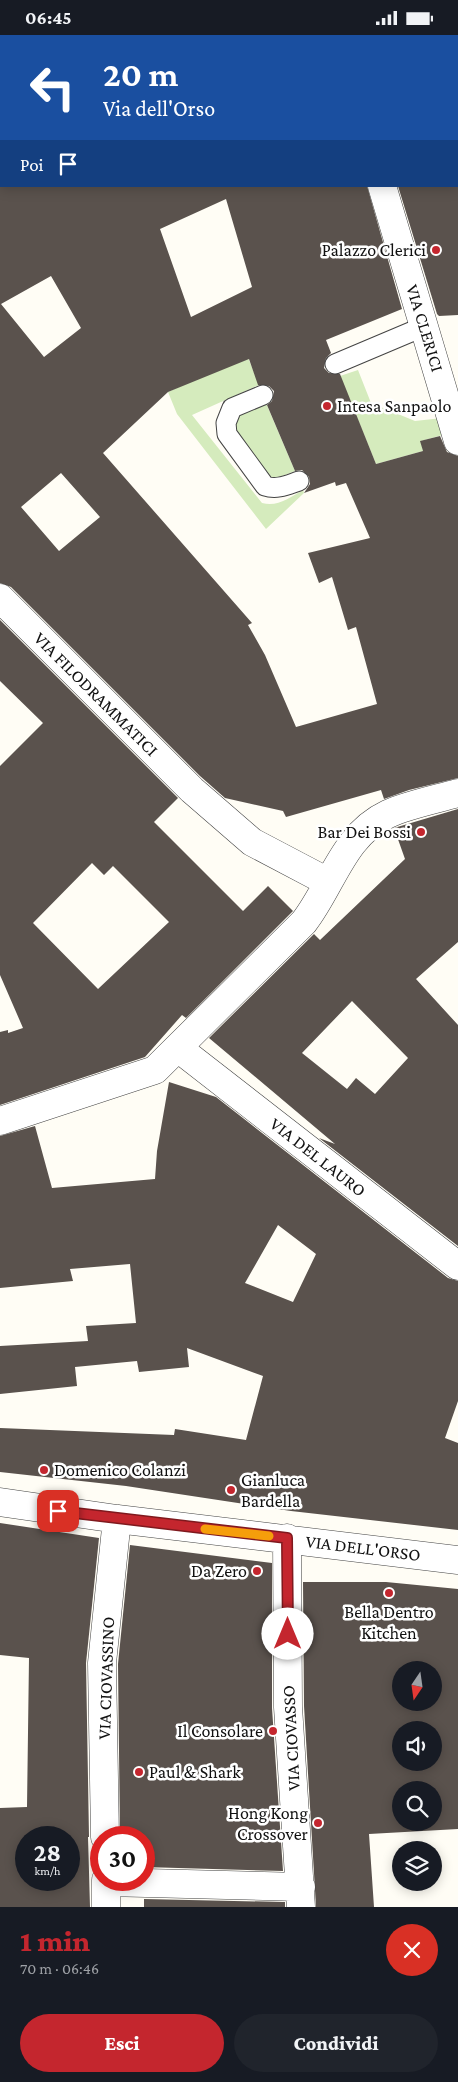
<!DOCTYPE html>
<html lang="it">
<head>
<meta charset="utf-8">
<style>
  :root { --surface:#171b24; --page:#20242c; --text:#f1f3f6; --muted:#9ea1a6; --accent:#c4262e }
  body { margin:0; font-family:"Crimson Pro",serif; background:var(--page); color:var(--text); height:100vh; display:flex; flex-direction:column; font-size:19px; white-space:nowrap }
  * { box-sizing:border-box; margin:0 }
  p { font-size:16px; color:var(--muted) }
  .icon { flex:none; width:28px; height:28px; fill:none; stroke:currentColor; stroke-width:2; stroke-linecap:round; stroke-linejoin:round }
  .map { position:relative; height:1872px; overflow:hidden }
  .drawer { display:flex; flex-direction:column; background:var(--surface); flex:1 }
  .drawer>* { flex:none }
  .guide { position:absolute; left:0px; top:0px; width:459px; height:152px; box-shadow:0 2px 12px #0003; background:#1a4fa0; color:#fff; overflow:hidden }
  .needle { width:32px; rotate:193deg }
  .tools { position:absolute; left:392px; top:1626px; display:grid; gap:10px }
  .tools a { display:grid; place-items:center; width:50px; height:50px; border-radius:50%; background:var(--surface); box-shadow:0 2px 12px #0003; font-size:25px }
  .speed { position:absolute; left:15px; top:1791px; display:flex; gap:10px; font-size:25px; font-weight:700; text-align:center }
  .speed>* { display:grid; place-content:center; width:65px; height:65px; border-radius:50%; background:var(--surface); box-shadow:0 2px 12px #0003; line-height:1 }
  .speed small { font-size:12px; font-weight:400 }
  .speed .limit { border:8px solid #d22; background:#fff; color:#111 }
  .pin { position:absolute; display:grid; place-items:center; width:42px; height:42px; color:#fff; margin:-21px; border-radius:10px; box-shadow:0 2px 8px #0006 }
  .me { position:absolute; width:55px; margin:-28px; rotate:0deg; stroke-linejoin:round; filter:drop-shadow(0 0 4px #0008) }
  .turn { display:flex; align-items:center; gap:18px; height:105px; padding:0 20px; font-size:22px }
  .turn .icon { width:65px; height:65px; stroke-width:2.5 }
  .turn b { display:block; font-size:35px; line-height:42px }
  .then { display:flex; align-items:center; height:48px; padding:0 20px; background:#0003; gap:10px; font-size:19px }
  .round { display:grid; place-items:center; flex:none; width:52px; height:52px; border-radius:26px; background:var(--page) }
  .headline { display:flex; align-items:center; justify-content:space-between; height:85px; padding:0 20px }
  h1 { font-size:30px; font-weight:800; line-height:38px; color:var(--accent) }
  .button { display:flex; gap:10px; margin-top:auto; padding:10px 20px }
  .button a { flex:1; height:58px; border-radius:30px; background:var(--accent); color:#fff; font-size:20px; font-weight:800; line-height:58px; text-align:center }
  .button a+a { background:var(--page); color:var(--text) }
  .status { display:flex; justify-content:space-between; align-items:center; height:35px; padding:0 25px; background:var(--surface); direction:ltr }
  .status svg { height:14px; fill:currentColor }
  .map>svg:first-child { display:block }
</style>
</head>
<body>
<div class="status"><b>06:45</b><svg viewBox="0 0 49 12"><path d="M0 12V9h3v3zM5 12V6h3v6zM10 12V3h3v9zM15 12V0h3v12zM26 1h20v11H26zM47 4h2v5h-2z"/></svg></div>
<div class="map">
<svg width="458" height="1872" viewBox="0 0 458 1872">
  <rect width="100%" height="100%" fill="#fffdf5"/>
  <path fill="#d5ebbd" d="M247,320L259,350L192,380L262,468C278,472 289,463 303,455L304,458L266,494L177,379L168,357Z
    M358,335L371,368L415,386L442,383L446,399L421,406L423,416L376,429L340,341Z
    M266,368L295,436L277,443L268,442L235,395L236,383L240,379Z"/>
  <path fill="#5a524d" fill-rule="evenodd" d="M0,151H367L402,274L326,305L331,318L326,323L324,333L329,338L340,339L376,429L423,416L420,406L440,401L447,417L458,421V743L409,755L384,764L381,755L286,782L283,776L225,763L200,741L11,552L0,548ZM226,164L252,252L191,282L160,194ZM51,241L81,293L44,322L1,269ZM249,324L258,350L269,351L274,356L272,366L267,370L295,436L302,435L309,442L310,449L304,458L335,447L336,451L346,448L370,503L308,518L319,548L332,542L348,595L356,592L377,669L296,692L265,620L248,590L252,588L103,418L168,357ZM61,438L100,482L59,516L21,472Z
    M398,151H458V280L439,281L437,279Z
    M0,585L178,763L154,787L243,876L268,851L293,876L186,983L182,980L145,1022L0,1070V997L8,995V998L23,993L0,940V731L43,688L0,646ZM92,828L104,840L113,831L169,887L98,954L33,888Z
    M458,774V907L416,944L458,990V1211L319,1103L335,1109L209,1003L314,899L320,905L405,824L394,793ZM352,966L408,1023L375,1059L356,1043L347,1054L302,1018Z
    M169,1047L216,1062L448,1243L458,1246V1366L445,1403L458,1408V1495L291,1476L126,1451L0,1437V1393L174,1400L175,1394L246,1405L263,1341L187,1313L189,1332L139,1337L137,1326L75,1332L77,1351L0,1359V1311L88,1306L86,1291L136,1288L130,1229L70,1234L73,1246L0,1253V1101L35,1091L52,1153L155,1144L157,1116ZM278,1190L316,1219L293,1267L245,1248Z
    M0,1488L99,1503L86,1628L89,1802H88L90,1872H0V1773L27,1772L29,1623L0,1620ZM26,1802H69V1845H26Z
    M130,1510L272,1528V1673L283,1836L144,1832V1802H120L118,1629Z
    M303,1547H386L458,1554V1794L369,1799L374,1872H316L304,1671ZM401,1635H434V1668H401ZM401,1695H434V1728H401ZM401,1755H434V1788H401Z
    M144,1864L285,1867V1872H144Z"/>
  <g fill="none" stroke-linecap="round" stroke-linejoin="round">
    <g stroke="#444" stroke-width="21">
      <path id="service" d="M335,329L425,291
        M263,360L232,373L226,388L227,399L265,451C277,455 287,450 299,446"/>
    </g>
    <g stroke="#444" stroke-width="29">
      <path id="pedestrian" d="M0,563L192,755L252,807L328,847
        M178,1013L458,1231
        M0,1086L155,1035L304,887C332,851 343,800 388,779C407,770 437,764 458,758"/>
    </g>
    <g stroke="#444" stroke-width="29">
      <path id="minor" d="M346,0V1
        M262,1L265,0
        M0,131H1
        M382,151L458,406
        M0,1467L117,1484L458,1525
        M287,1503L288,1672L301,1872
        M105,1802L102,1628L117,1484
        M106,1845V1872
        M106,1847L301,1852"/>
    </g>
    <use href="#service" stroke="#fff" stroke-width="19"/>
    <use href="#pedestrian" stroke="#fff" stroke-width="28"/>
    <use href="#minor" stroke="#fff" stroke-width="28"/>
  </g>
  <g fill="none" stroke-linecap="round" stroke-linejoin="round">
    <g stroke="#7f191e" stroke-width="12">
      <path id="route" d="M58,1476L287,1503L288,1599"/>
    </g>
    <use href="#route" stroke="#c4262e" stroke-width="9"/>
    <path stroke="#f59e0b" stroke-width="9" d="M205,1494L269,1501"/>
  </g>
  <g fill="#c4262e" stroke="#fff" stroke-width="2">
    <circle cx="436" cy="215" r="5"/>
    <circle cx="327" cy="371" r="5"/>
    <circle cx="421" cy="797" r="5"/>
    <circle cx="44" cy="1435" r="5"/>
    <circle cx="231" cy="1455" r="5"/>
    <circle cx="257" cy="1536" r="5"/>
    <circle cx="389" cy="1558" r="5"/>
    <circle cx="273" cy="1696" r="5"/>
    <circle cx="139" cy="1737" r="5"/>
    <circle cx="318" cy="1788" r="5"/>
  </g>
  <g text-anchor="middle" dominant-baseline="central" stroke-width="5" stroke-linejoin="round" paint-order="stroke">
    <g font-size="18" fill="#111" stroke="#fff" text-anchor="end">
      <text x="426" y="215">Palazzo Clerici</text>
      <text x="337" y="371" text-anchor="start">Intesa Sanpaolo</text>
      <text x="411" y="797">Bar Dei Bossi</text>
      <text x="54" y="1435" text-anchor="start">Domenico Colanzi</text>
      <text x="241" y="1445" text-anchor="start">Gianluca<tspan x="241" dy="21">Bardella</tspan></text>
      <text x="247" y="1536">Da Zero</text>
      <text x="389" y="1577" text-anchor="middle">Bella Dentro<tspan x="389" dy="21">Kitchen</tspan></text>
      <text x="263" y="1696">Il Consolare</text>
      <text x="149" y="1737" text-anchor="start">Paul &amp; Shark</text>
      <text x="308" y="1778">Hong Kong<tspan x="308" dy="21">Crossover</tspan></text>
    </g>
    <g font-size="18" fill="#111" stroke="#fff">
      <text transform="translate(425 293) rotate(73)">VIA CLERICI</text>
      <text transform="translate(96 659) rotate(45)">VIA FILODRAMMATICI</text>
      <text transform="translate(318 1122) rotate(38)">VIA DEL LAURO</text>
      <text transform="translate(363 1513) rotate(7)">VIA DELL'ORSO</text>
      <text transform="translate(106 1643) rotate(-88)">VIA CIOVASSINO</text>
      <text transform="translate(291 1703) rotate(-93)">VIA CIOVASSO</text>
    </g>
  </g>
</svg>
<div class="tools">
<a><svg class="needle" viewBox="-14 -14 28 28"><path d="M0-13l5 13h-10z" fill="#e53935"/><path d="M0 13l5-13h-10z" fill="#9ea1a6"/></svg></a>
<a><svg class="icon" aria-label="sound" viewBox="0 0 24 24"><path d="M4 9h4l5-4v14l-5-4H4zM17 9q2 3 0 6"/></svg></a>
<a><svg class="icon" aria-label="search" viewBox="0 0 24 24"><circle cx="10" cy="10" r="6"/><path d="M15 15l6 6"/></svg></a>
<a><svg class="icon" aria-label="layers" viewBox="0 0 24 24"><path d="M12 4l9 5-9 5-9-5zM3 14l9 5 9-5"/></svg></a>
</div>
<div class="speed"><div>28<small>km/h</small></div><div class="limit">30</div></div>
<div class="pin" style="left:58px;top:1476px;background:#d93025"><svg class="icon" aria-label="arrive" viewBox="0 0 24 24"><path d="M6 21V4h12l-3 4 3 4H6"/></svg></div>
<svg class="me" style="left:288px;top:1599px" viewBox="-20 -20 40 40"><circle r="19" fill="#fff"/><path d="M0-13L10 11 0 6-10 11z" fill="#c4262e"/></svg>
<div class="guide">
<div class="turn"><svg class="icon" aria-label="left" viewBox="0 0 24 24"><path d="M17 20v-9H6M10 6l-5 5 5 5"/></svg><div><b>20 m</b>Via dell'Orso</div></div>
<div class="then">Poi<svg class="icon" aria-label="arrive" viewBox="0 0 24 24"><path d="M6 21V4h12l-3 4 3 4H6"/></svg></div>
</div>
</div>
<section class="drawer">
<div class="headline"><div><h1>1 min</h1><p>70 m · 06:46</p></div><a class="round" style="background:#d93025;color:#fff"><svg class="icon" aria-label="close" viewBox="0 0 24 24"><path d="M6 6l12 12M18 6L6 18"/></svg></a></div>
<div class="button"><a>Esci</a><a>Condividi</a></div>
</section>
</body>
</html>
